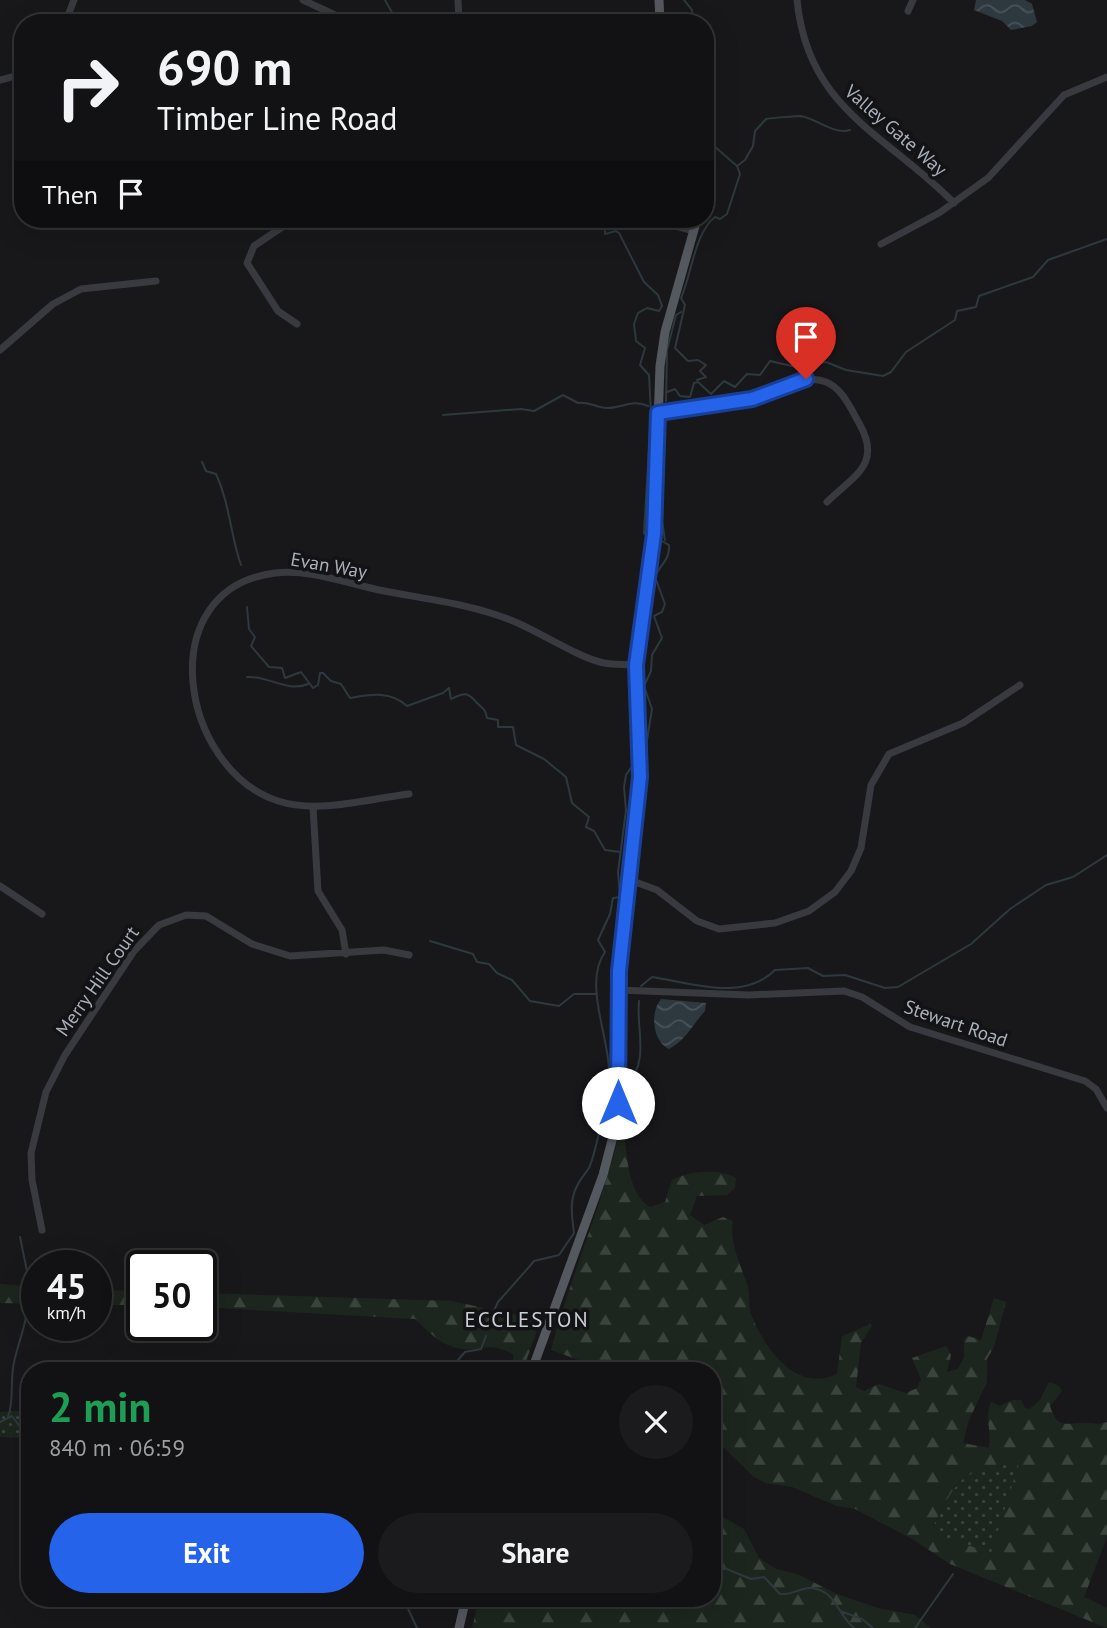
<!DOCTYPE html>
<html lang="en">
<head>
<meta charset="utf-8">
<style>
  :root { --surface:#121214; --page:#1b1b1d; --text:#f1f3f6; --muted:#9c9ea0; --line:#313234; --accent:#2563eb }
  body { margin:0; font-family:"PT Sans",sans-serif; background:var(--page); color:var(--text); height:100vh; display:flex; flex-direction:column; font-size:26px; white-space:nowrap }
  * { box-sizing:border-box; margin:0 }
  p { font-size:23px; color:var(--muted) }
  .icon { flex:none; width:38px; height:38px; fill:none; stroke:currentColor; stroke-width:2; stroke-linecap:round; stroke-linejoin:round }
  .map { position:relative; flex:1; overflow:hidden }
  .sheet { position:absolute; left:21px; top:1362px; width:700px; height:245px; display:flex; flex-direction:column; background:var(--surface); border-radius:28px; box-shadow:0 7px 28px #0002,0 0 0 2px var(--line) }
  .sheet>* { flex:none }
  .top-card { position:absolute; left:14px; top:14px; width:700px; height:214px; border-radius:28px; box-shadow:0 7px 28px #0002,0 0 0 2px var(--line); background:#121214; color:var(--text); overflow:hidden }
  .speed { position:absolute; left:21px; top:1250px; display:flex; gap:14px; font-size:35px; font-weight:700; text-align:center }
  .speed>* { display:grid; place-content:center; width:91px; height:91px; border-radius:50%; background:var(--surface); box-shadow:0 7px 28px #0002,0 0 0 2px var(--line); line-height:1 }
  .speed small { font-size:18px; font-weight:400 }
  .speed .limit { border:4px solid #111; border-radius:10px; background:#fff; color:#111 }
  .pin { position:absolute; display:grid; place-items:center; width:60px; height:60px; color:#fff; margin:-72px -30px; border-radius:50% 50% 50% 0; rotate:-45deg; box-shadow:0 0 7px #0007 }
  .pin .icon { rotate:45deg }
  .me { position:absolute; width:77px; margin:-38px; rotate:0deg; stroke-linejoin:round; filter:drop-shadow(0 0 5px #0008) }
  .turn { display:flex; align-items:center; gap:24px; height:147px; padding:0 28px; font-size:32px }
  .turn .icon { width:91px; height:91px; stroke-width:2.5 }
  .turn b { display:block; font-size:49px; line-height:60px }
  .then { display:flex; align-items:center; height:66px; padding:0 28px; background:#0003; gap:14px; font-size:26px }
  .round { display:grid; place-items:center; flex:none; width:74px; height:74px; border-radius:37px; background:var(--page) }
  .head { display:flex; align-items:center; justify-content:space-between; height:119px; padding:0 28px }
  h1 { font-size:42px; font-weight:700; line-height:52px; color:#1e9e55 }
  .button { display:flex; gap:14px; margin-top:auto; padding:14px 28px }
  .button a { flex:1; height:80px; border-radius:42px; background:var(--accent); color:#fff; font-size:28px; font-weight:700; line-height:80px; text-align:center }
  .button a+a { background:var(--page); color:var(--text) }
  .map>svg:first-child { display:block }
</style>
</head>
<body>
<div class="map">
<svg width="1107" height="1628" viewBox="0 0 1107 1628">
  <defs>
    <pattern id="grass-dots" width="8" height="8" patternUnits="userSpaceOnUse" patternTransform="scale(1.75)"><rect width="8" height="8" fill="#1d261e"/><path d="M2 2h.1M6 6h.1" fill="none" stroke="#3b433d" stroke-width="1.8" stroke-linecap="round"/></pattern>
    <pattern id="forest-firs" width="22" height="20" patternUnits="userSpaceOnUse" patternTransform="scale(1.75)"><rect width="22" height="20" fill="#1d261e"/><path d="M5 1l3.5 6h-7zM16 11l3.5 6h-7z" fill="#3b433d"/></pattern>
    <pattern id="water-waves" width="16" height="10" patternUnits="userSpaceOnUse" patternTransform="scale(1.75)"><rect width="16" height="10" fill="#2d393f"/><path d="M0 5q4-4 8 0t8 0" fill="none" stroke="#495359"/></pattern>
  </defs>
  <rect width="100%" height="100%" fill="#18181a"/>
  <path fill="url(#grass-dots)" d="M18,1411L30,1417V1438L0,1437V1412Z
    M1020,1463L991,1554L938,1535L933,1527C962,1473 959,1471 1020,1463Z"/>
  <path fill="url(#forest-firs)" fill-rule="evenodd" d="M622,1123C628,1149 625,1192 650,1207L665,1202L672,1180C688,1171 719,1168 736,1178L735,1188L727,1195L697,1196L690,1215L704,1225L723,1217L733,1221C729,1244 741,1265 748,1287C750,1296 748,1305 751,1314C763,1346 795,1394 837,1374L842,1336L870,1324L872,1326L861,1343L856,1387L864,1391L879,1384L906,1393L917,1388L921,1379L912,1358L946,1346L951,1355L947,1372L958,1369L964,1357V1339L968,1336L981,1340L994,1298L1006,1302L994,1347L987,1359V1382L969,1420L963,1443L989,1448C992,1430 984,1419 991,1402L1000,1406L1012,1400H1021L1025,1408L1030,1409L1040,1400L1049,1382L1058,1385L1062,1391L1050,1406C1057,1427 1062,1424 1080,1423C1090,1422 1096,1426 1107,1422V1537L1084,1597L1107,1608V1628L950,1564L914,1540L855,1509L837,1506L792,1487L766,1483L754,1477L712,1436V1370H606L551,1350C572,1273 604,1200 622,1123ZM1019,1463L991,1553L938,1535L933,1526C961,1474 959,1471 1019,1463Z
    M0,1284L37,1287V1304L0,1303Z
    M96,1290L142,1291V1305H96Z
    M201,1293L452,1301L539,1320L538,1327L523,1370H513V1354C484,1340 481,1353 457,1348C439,1344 428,1331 415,1319L201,1307Z
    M712,1511L744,1529L759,1558L776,1569L797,1574L837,1594L878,1608L915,1615L931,1628H472L479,1598H712Z"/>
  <path fill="url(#water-waves)" d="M976,0H1025L1032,4L1037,22L1032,26L1011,30L1002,21L974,10Z
    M661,999L706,1003L705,1011C693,1024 686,1040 669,1049C652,1041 650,1012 661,999Z"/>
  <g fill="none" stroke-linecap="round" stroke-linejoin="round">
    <path stroke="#2d393f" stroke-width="2" d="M385,0L398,23
      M684,0L692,10L693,23
      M737,166L745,160L753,146L755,131L766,119C772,118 796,116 801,116C817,119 834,135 850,130
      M591,219H596
      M604,219L605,234L616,231L619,233L644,282L658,295L662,306L659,311L647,308L638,313L634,324L636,341L645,348L640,365L649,375L651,413L644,533L649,539
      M697,380L706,377L700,371L706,365L698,360L688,361L675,348L685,305L681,298C691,276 695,232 715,217L720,219L727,214L740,174L737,166L714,146L713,131L705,129
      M667,392L675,389L680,396L690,397L694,383L698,382L711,394L724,381L735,387L747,374L760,375L770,361L796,367L826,362L846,370L883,376L891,372L906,352L955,320L957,311L976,307L979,296L1033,277L1048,260L1107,239
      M666,401L667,350L676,315L681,312
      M443,415L521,409L534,411L563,395L578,403C590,401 596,408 607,408C623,408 632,399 648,406
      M665,423L662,521L665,540
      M202,462L206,471L216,474C230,504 230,534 241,565
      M247,607L249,629L255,637L251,646L269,667L282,668L285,678L301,672L313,688L318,685L320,673H323L331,681L341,684L350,698C369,695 390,690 407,706L443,693L449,688L451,699C464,693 467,691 477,703C483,709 485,708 487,718L498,720V727H513L516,745L544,759L566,777L572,803L589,817L586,827L594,831L605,850L620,852
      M247,677C267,675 288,693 308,684
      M645,753L652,709L644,686L651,671L652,655L662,638L654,616L662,612L665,604L655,577C660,564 670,561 669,545L660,540
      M430,941L473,954L477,962L489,964L497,973L512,980L530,1001L559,1006L574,994H597
      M641,986L652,977C693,983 743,1002 775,970L808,968L823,976L845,975L885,988L898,987L971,944L1010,909L1046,885L1073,877L1107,855
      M627,1086C650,1058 636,1031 639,1001
      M604,1107L611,1100
      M20,1237L29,1281
      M492,1315L498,1302L529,1267L534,1261L559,1255L574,1233C572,1217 569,1201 577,1186C580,1179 585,1174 589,1168C596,1152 609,1090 609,1072C609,1036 583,983 605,952L598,940L610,914L613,898L620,897L618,872L626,810L624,787L626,775L635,762
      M458,1370V1360L465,1352L481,1349L486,1336
      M463,1370H466
      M8,1417C15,1398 9,1377 15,1358C21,1335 30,1312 29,1289
      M0,1422L12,1416L23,1431L30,1432
      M712,1563L751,1579L764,1577L780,1594C792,1596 800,1587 812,1588C836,1591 837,1614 854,1628
      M403,1598L417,1628
      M840,1611L862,1619L873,1628
      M915,1628L953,1574"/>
    <path stroke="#383a3f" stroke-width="7" d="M303,0L348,21
      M458,0L459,23
      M797,0C808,110 884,132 954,203
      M908,11L913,0
      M65,23L74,0
      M0,80L23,74
      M294,219L254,246L247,263L278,311L297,324
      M650,219L694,231
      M881,244L939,213L988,178L1064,95L1107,77
      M0,350L53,304L81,289L156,281
      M658,413C689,409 724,408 754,399C776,391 802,372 826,382C842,388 851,409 859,423C883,465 853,476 827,502
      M409,794C367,799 319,814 278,801C180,769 150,589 275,573C310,569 345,583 379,590C424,599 469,603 513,621C538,631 581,659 604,663C614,665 625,664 636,665
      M313,807L318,891L342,930L346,954
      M630,880L657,890L697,921L719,929L775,923L809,911L835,892L851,871L861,848L871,785L889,754L963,723L1020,685
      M0,886L42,914
      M618,990L749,995L844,991L862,997L910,1027L1085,1081L1096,1089L1107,1108
      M42,1230L32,1180L31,1153L46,1092L65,1055L134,951L159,925L186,915L206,916L252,944L290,956L384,950L409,955"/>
    <path stroke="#54585f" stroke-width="9" d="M659,0L660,23
      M532,1370L603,1175L616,1125L619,971L640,777L636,665L654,534L660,366L665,332L697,219
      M459,1628L466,1598"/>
  </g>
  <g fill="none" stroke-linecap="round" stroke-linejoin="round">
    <g stroke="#184099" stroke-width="18">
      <path id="route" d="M618,1103L619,971L640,777L636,665L654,534L658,413L752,399L806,379"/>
    </g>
    <use href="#route" stroke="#2563eb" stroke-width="12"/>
  </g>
  <g text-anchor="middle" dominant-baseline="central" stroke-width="7" stroke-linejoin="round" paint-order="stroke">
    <g font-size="19" fill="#a9b0bb" stroke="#131315">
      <text transform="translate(896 130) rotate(41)">Valley Gate Way</text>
      <text transform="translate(329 565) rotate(10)">Evan Way</text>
      <text transform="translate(97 981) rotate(-55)">Merry Hill Court</text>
      <text transform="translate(956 1023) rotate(19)">Stewart Road</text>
    </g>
    <g font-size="21" letter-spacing="2" fill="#cbcfd6" stroke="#131315">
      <text x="527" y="1319">ECCLESTON</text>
    </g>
  </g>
</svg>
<div class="speed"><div>45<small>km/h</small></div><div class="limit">50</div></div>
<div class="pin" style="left:806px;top:379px;background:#d93025"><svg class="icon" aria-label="arrive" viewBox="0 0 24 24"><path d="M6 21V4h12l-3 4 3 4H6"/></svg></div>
<svg class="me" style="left:618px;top:1103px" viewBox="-20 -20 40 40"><circle r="19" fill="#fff"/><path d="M0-13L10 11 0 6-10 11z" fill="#2563eb"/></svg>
<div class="top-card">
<div class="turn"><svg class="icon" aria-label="right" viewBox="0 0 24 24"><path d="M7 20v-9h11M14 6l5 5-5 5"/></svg><div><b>690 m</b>Timber Line Road</div></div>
<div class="then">Then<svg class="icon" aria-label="arrive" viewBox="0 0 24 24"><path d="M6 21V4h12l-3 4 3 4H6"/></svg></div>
</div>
<section class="sheet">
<div class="head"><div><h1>2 min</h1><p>840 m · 06:59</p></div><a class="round"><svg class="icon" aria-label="close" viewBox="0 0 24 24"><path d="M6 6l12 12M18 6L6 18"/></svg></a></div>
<div class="button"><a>Exit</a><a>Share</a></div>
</section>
</div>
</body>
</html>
